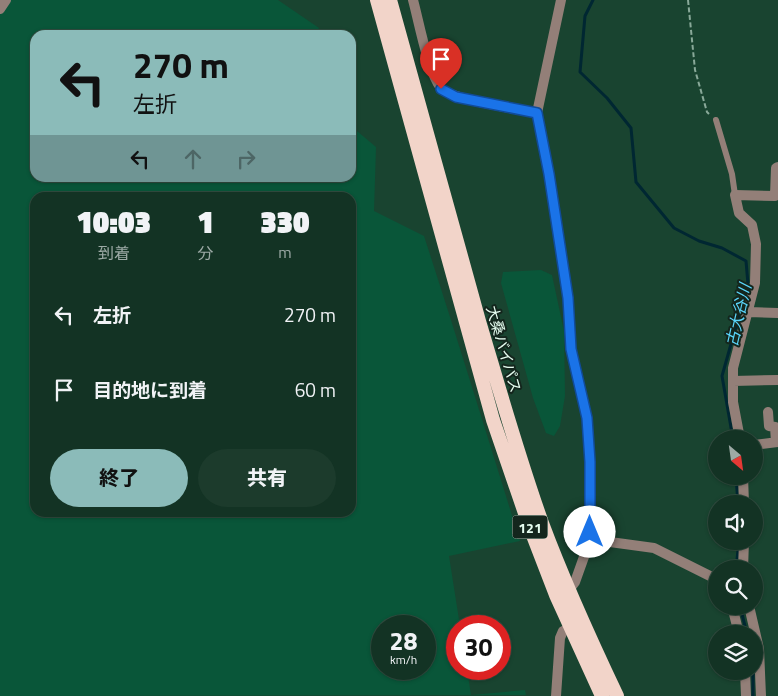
<!DOCTYPE html>
<html lang="ja">
<head>
<meta charset="utf-8">
<style>
  :root { --surface:#133324; --page:#1c3b2c; --text:#f1f3f6; --muted:#9daaa6; --line:#324e41; --accent:#8bbbb9 }
  body { margin:0; font-family:"Titillium Web","Noto Sans JP",sans-serif; background:var(--page); color:var(--text); height:100vh; display:flex; flex-direction:column; font-size:19px; white-space:nowrap }
  * { box-sizing:border-box; margin:0 }
  p { font-size:16px; color:var(--muted) }
  .icon { flex:none; width:28px; height:28px; fill:none; stroke:currentColor; stroke-width:2; stroke-linecap:round; stroke-linejoin:round }
  .map { position:relative; flex:1; overflow:hidden }
  .sheet { position:absolute; left:30px; top:192px; width:326px; height:325px; display:flex; flex-direction:column; background:var(--surface); border-radius:15px; box-shadow:0 1px 4px #0004,0 0 0 1px var(--line) }
  .sheet>* { flex:none }
  .top-card { position:absolute; left:30px; top:30px; width:326px; height:152px; border-radius:15px; box-shadow:0 1px 4px #0004,0 0 0 1px var(--line); background:#8bbbb9; color:#111; overflow:hidden }
  .needle { width:32px; rotate:151deg }
  .fabs { position:absolute; left:708px; top:430px; display:grid; gap:10px }
  .fabs a { display:grid; place-items:center; width:55px; height:55px; border-radius:50%; background:var(--surface); box-shadow:0 1px 4px #0004,0 0 0 1px var(--line); font-size:25px }
  .speed { position:absolute; left:371px; top:615px; display:flex; gap:10px; font-size:25px; font-weight:700; text-align:center }
  .speed>* { display:grid; place-content:center; width:65px; height:65px; border-radius:50%; background:var(--surface); box-shadow:0 1px 4px #0004,0 0 0 1px var(--line); line-height:1 }
  .speed small { font-size:12px; font-weight:400 }
  .speed .limit { border:8px solid #d22; background:#fff; color:#111 }
  .pin { position:absolute; display:grid; place-items:center; width:42px; height:42px; color:#fff; margin:-51px -21px; border-radius:50% 50% 50% 0; rotate:-45deg; box-shadow:0 0 5px #0007 }
  .pin .icon { rotate:45deg }
  .me { position:absolute; width:55px; margin:-28px; rotate:0deg; stroke-linejoin:round; filter:drop-shadow(0 0 4px #0008) }
  .turn { display:flex; align-items:center; gap:18px; height:105px; padding:0 20px; font-size:22px }
  .turn .icon { width:65px; height:65px; stroke-width:2.5 }
  .turn b { display:block; font-size:35px; line-height:42px }
  .lanes { display:flex; align-items:center; height:48px; padding:0 20px; background:#0003; justify-content:center; gap:25px; direction:ltr }
  .lanes .off { opacity:.35 }
  .eta { display:flex; justify-content:space-evenly; align-items:center; height:85px; text-align:center }
  .eta b { font-size:30px; font-weight:800; line-height:35px }
  .action { display:flex; gap:10px; margin-top:auto; padding:10px 20px }
  .action a { flex:1; height:58px; border-radius:30px; background:var(--accent); color:#111; font-size:20px; font-weight:800; line-height:58px; text-align:center }
  .action a+a { background:var(--page); color:var(--text) }
  ul { padding:0; list-style:none }
  li { display:flex; align-items:center; gap:15px; height:75px; padding:0 20px }
  li div { flex:1 }
  li b { display:block; font-size:19px }
  li em { font-style:normal }
  .map>svg:first-child { display:block }
</style>
</head>
<body>
<div class="map">
<svg width="778" height="696" viewBox="0 0 778 696">
  <rect width="100%" height="100%" fill="#194430"/>
  <path fill="#095639" fill-rule="evenodd" d="M0,0H278L319,28L315,35H35V178H351V126L376,147L374,211L424,236C457,337 488,439 520,541L449,556L460,626H458V669H467L471,695L525,690L526,695L0,696ZM35,198H351V512H35ZM382,626H425V669H382Z
    M541,270L552,275L564,331L565,396L560,426L554,436L546,433L533,398L501,283L503,272Z"/>
  <g fill="none" stroke-linecap="round" stroke-linejoin="round">
    <path stroke="#002732" stroke-width="3" d="M593,0L585,16L580,72L607,98L631,128L636,182L674,228L699,241L722,248L746,261L748,284L722,376L733,439
      M736,476L738,504
      M736,569L739,541
      M740,606L747,634
      M753,671V696"/>
    <path stroke="#89a999" stroke-width="2" stroke-dasharray="5 2.5" stroke-linecap="butt" d="M688,0L695,70L707,112L709,114"/>
    <path stroke="#937f78" stroke-width="6" d="M716,120L732,174L735,195"/>
    <path stroke="#937f78" stroke-width="10" d="M413,0C419,22 428,72 441,88C450,100 519,109 537,113
      M561,0L537,113L549,174L568,298L571,349L587,418L590,463V532L585,554L575,582L569,590L564,592
      M0,9L6,0
      M748,312L778,313
      M733,381L778,380
      M768,412L769,426L775,427L776,442
      M740,439L733,402V368L755,283L756,244L752,225L739,213L735,195L775,196L776,168L778,167
      M754,445L778,442
      M743,476L744,504
      M588,539L654,548L716,579
      M743,569L744,541
      M732,606L739,634
      M749,606L759,649L761,696
      M745,671L746,696
      M556,696L560,638L563,631L570,628"/>
    <path stroke="#f2d4c9" stroke-width="14" d="M377,0L493,420L529,525L556,595L602,696
      M390,0C420,107 449,214 479,321C499,388 518,456 542,523C564,582 590,639 617,696"/>
  </g>
  <g fill="none" stroke-linecap="round" stroke-linejoin="round">
    <g stroke="#114b97" stroke-width="12">
      <path id="route" d="M441,89L456,97L537,113L549,174L568,298L571,349L587,418L590,462V532"/>
    </g>
    <use href="#route" stroke="#1a73e8" stroke-width="9"/>
  </g>
  <g text-anchor="middle" dominant-baseline="central" stroke-width="4" stroke-linejoin="round" paint-order="stroke">
    <rect fill="#14261d" stroke="#a6bcb0" stroke-width="1" x="512.5" y="515.5" width="35" height="23" rx="4"/>
    <g font-size="14" font-weight="bold" fill="#e5fcef">
      <text x="530" y="527">121</text>
    </g>
    <g font-size="15" fill="#e5fcef" stroke="#14261d">
      <text transform="translate(504 349) rotate(74)">大桑バイパス</text>
    </g>
    <g font-size="16" font-style="italic" fill="#5ad5fa" stroke="#14261d">
      <text transform="translate(738 315) rotate(-77)">古大谷川</text>
    </g>
  </g>
</svg>
<div class="fabs">
<a><svg class="needle" viewBox="-14 -14 28 28"><path d="M0-13l5 13h-10z" fill="#e53935"/><path d="M0 13l5-13h-10z" fill="#9daaa6"/></svg></a>
<a><svg class="icon" aria-label="sound" viewBox="0 0 24 24"><path d="M4 9h4l5-4v14l-5-4H4zM17 9q2 3 0 6"/></svg></a>
<a><svg class="icon" aria-label="search" viewBox="0 0 24 24"><circle cx="10" cy="10" r="6"/><path d="M15 15l6 6"/></svg></a>
<a><svg class="icon" aria-label="layers" viewBox="0 0 24 24"><path d="M12 4l9 5-9 5-9-5zM3 14l9 5 9-5"/></svg></a>
</div>
<div class="speed"><div>28<small>km/h</small></div><div class="limit">30</div></div>
<div class="pin" style="left:441px;top:89px;background:#d93025"><svg class="icon" aria-label="arrive" viewBox="0 0 24 24"><path d="M6 21V4h12l-3 4 3 4H6"/></svg></div>
<svg class="me" style="left:590px;top:532px" viewBox="-20 -20 40 40"><circle r="19" fill="#fff"/><path d="M0-13L10 11 0 6-10 11z" fill="#1a73e8"/></svg>
<div class="top-card">
<div class="turn"><svg class="icon" aria-label="left" viewBox="0 0 24 24"><path d="M17 20v-9H6M10 6l-5 5 5 5"/></svg><div><b>270 m</b>左折</div></div>
<div class="lanes"><svg class="icon" aria-label="left" viewBox="0 0 24 24"><path d="M17 20v-9H6M10 6l-5 5 5 5"/></svg><svg class="icon off" aria-label="ahead" viewBox="0 0 24 24"><path d="M12 20V5M6 11l6-6 6 6"/></svg><svg class="icon off" aria-label="right" viewBox="0 0 24 24"><path d="M7 20v-9h11M14 6l5 5-5 5"/></svg></div>
</div>
<section class="sheet">
<div class="eta">
<div><b>10:03</b><p>到着</p></div>
<div><b>1</b><p>分</p></div>
<div><b>330</b><p>m</p></div>
</div>
<ul>
<li><svg class="icon" aria-label="left" viewBox="0 0 24 24"><path d="M17 20v-9H6M10 6l-5 5 5 5"/></svg><div><b>左折</b></div><em>270 m</em></li>
<li><svg class="icon" aria-label="arrive" viewBox="0 0 24 24"><path d="M6 21V4h12l-3 4 3 4H6"/></svg><div><b>目的地に到着</b></div><em>60 m</em></li>
</ul>
<div class="action"><a>終了</a><a>共有</a></div>
</section>
</div>
</body>
</html>
